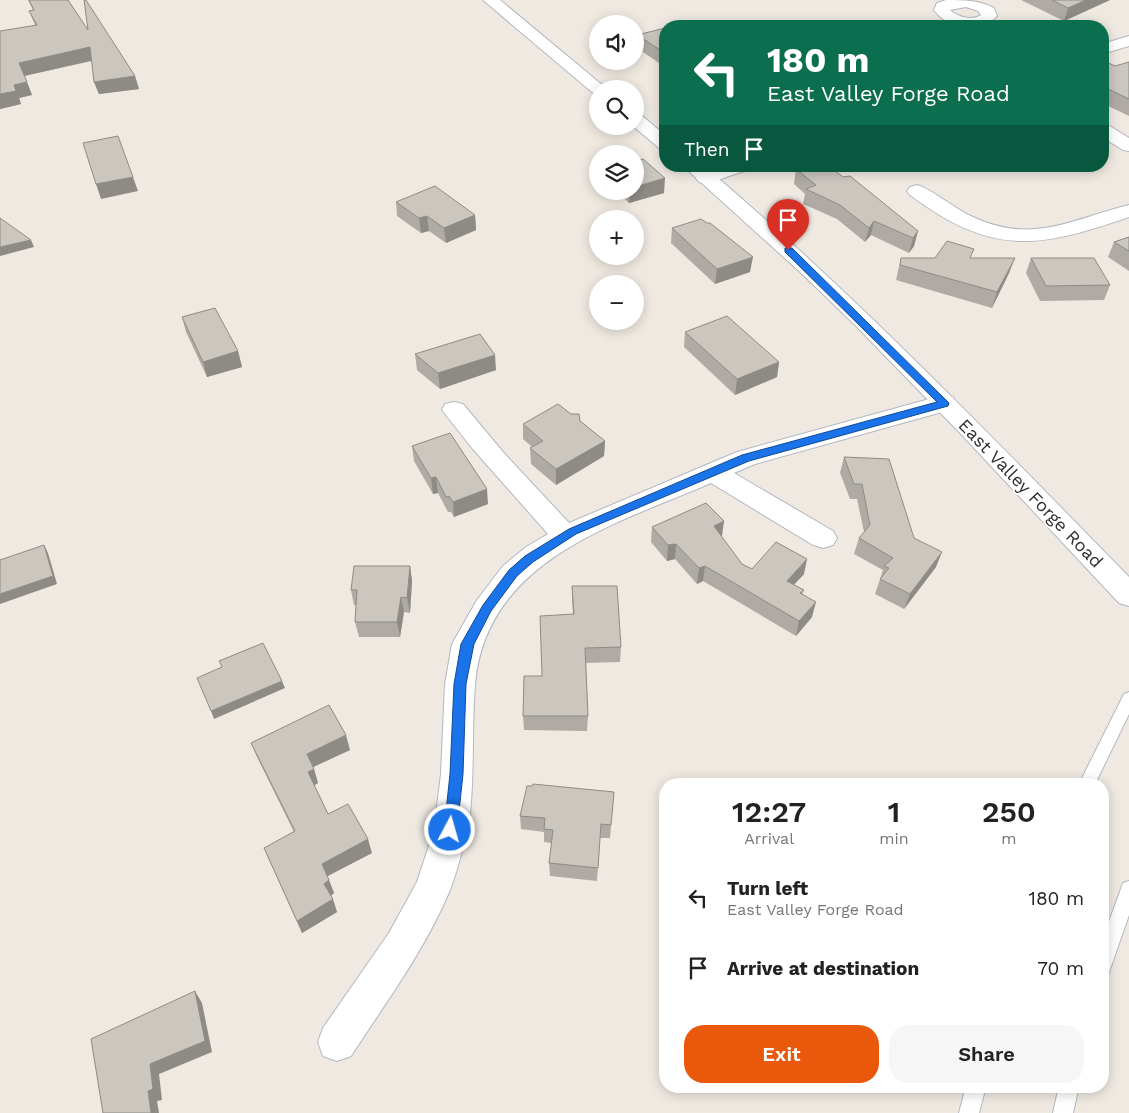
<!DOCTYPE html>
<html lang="en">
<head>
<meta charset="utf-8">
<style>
  :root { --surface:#fff; --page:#f6f6f6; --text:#222; --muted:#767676; --accent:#ea580c }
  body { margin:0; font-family:"Work Sans",sans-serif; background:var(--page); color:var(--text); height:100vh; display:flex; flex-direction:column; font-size:19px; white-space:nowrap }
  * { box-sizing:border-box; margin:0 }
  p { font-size:16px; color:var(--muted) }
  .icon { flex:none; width:28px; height:28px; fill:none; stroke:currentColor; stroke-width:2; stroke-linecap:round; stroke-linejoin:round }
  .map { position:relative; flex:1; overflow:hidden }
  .details { position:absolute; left:659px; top:778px; width:450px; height:315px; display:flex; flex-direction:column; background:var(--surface); border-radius:20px; box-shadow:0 2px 12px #0003 }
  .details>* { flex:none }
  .guide { position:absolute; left:659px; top:20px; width:450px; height:152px; border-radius:20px; box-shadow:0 2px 12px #0003; background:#0b6e4f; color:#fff; overflow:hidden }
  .tools { position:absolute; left:589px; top:15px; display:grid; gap:10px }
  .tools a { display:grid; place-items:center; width:55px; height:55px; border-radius:50%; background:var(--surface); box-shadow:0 2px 12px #0003; font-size:25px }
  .pin { position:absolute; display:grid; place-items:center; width:42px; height:42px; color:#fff; margin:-51px -21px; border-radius:50% 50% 50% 0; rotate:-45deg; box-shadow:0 0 5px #0007 }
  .pin .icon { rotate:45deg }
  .me { position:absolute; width:55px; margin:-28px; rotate:6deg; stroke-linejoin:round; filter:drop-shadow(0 0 4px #0008) }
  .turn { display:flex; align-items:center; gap:18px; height:105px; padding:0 25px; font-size:22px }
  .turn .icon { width:65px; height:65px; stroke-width:2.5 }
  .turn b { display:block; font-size:35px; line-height:42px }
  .then { display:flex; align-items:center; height:48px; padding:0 25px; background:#0003; gap:10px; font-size:19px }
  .eta { display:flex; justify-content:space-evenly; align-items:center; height:85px; text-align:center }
  .eta b { font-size:30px; font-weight:600; line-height:35px }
  .action { display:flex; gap:10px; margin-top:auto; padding:10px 25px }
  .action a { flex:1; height:58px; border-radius:20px; background:var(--accent); color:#fff; font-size:20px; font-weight:600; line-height:58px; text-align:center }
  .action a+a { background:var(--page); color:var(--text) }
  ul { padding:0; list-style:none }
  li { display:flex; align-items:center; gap:15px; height:70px; padding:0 25px }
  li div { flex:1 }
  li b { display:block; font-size:19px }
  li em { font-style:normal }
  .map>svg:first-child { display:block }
</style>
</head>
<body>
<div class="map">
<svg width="1129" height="1113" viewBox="0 0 1129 1113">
  <rect width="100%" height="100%" fill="#efe9e1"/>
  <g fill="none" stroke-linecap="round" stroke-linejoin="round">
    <g stroke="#b4b7c1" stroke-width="2">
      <path id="service" d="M1129,692V714L1095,784H1079L1124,694Z
        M1129,881V915L1108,975L1102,978V941L1123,883Z
        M966,1086H986L979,1113H959Z
        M1059,1086H1079L1073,1113H1053Z"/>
    </g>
    <g stroke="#b4b7c1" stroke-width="2">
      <path id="minor" d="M946,0C964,0 979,0 994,8L997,16L989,23L991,26C970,26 947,29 934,10L937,3ZM966,7L978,11L981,15C972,21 958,17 950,10Z
        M1129,36V46L1102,54V44Z
        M1102,124L1108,125L1129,138V151L1123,150L1102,137Z
        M721,166H749L747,170L706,184L699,182L696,178L699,174Z
        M917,185C932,189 956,210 973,217C1033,245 1072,219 1129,205V217C1037,249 992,256 910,195L907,191L910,187Z
        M944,395L953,397L956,403L953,409L755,464L734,473L833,531L837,538L833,545L823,548L813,545L711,483C614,525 485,560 475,685C472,724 474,763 471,802C470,812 470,822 467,832C462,851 457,872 450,890C425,950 386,1002 351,1056L337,1061L323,1056L318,1042L323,1028L389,933L417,882L434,830L441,774L445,684L452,644L477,600L503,566L526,547L548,534L472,448L442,410L445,404L454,402L463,404L503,452L569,523L737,452Z"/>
    </g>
    <g stroke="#b4b7c1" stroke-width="2">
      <path id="secondary" d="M483,0H500L607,89H598V94L593,93Z
        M635,114L641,115L665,135V149L659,148L633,126H635Z
        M683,166H704C855,294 991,436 1129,577V606L1119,603L962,435L855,325L800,272Z"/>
    </g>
    <use href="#service" fill="#fff" fill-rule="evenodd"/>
    <use href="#minor" fill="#fff" fill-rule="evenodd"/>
    <use href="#secondary" fill="#fff" fill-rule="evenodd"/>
  </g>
  <path fill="#afaba4" d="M28,0H68L88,30L135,76L139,89L99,94L94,82L92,61L24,76L32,95L19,98L21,104L0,109L35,25L29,11L33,10Z
    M1021,0H1110L1064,21Z
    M665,28V67L637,48V35Z
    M1102,60L1115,66L1129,62V116L1102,103Z
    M796,169L843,177L918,231L914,246L909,253L871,235L865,242L837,219L803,204L805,194L794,184Z
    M617,191H635L664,193L629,203Z
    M396,202L475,215L476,230L446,243L429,231L421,233L397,216Z
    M672,228L750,272L715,284L671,243Z
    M1129,237V271L1108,257L1114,242Z
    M901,258H971L1009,273L992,308L896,280Z
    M1031,258L1110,285L1104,300L1040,301L1026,273Z
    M182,317L238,351L242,367L207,377L186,332Z
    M685,332L779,362L777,377L735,395L684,347Z
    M415,354L496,370L440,389L417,370Z
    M580,421L605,441L604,456L556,485L531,464L530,448L532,447L523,439V424Z
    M412,446L488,504L454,517L451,512H448L438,493L433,494L414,461Z
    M844,457L914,538L936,567L904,609L875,594L883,570L854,554L859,538L864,532L857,499H850L840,473Z
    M724,521L721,536L742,564L752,569L804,574L794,585L804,590L802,595L812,617L796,636L703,581L697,584L675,559L667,561L651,542L652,527Z
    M410,566L412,581L410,613L404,612L400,637H359L355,622L356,605H354L351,590Z
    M572,586L621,647L620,662L586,663L588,716L587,731L524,730L523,716L573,615L572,601Z
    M251,743L350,750L313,767L318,783L314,785L328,814L372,853L327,876L334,893L331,896L337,912L302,933L264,848L294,832L257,757Z
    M614,792L610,838H600L597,881L550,876L549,863L552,843L544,842V832L521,829L520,816Z"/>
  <path fill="#8e8b86" d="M1086,0H1110L1064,21L1068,8Z
    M90,47L94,60L24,76L19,63Z
    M135,76L139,89L99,94L94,82Z
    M27,82L32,95L19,98L21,104L0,109V94L14,85Z
    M133,177L138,191L101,199L96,184Z
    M665,178L664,193L629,203L630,191H635V187Z
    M475,215L476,230L446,243L444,228Z
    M427,216L429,231L421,233L419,218Z
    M874,221L871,235L865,242L869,228Z
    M918,231L914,246L909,253L913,238Z
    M31,240L34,247L0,256V247Z
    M753,257L750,272L715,284L717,269Z
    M1015,258L1009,273L992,308L997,292Z
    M238,351L242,367L207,377L203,362Z
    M495,355L496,370L440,389L438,373Z
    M779,362L777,377L735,395L737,379Z
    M605,441L604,456L556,485V469Z
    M436,477L438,493L433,494L431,478Z
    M487,489L488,504L454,517L453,502Z
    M724,521L722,536L712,541L714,526Z
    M676,544L675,559L667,561L668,545Z
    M44,545L48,553L57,584L0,604V594Z
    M942,552L936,567L904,609L910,594Z
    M807,559L804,574L783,596L787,581Z
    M410,566L412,581L410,613L407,598Z
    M705,566L703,581L697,584L699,568Z
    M401,597L404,612L400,637L397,622Z
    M816,602L812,617L796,636L799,621Z
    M282,681L285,688L214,719L211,711Z
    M346,735L350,750L311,768L307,754Z
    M314,769L318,783L313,786L308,772Z
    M368,839L372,853L326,877L322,864Z
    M329,880L334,893L329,897L324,884Z
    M333,899L337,912L302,933L297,921Z
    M195,991L202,1003L212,1052L159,1074L162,1100L157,1101L159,1113H151L148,1091L150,1064Z"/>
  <path fill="#cbc7bf" stroke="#8e8b86" d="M29,0H68L88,30L84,0H86L135,76L94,82L90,47L19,63L27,82L14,85L16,91L0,94V31L37,25L29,11L34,10Z
    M1052,0H1086L1068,8Z
    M665,28V53L637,35Z
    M1102,60L1115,66L1129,62V99L1102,86Z
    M118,136L133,177L96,184L83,143Z
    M643,159L665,178L635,187V162Z
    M808,166H829L843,177L850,176L918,231L913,238L874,221L869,228L840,205L806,189L816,185L796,169Z
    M435,186L475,215L444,228L427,216L419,218L396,202Z
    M0,218L31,240L0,247Z
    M701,219L707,223H710L753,257L717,269L672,228Z
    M1129,237V251L1114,242Z
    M947,241L974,249L970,258H1015L997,292L900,265L901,258H935Z
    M1031,258H1094L1110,285L1046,286Z
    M215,308L238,351L203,362L182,317Z
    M727,316L779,362L737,379L685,332Z
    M480,334L495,355L438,373L415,354Z
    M558,404L571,414H579L580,421L605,441L556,469L530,448L543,441L523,424Z
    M450,433L487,489L453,502L449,496L446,497L436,477L431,478L412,446Z
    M844,457L889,459L914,538L942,552L910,594L880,579L889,568L884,566L893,558L859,538L870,525L862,484H854Z
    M706,503L724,521L714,526L742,564L752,569L776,542L807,559L787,581L804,590L800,593L816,602L799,621L705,566L699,568L676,544L668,545L652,527Z
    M44,545L53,576L0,594V560Z
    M354,566H410L407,598L401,597L397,622H355L357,590H351Z
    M572,586H617L621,647L585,648L588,716H523L524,676H542L540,616L574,614Z
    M263,643L282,681L211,711L197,678L222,667L219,661Z
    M329,705L346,735L307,754L314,769L308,772L328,814L348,804L368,839L322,864L329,880L324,884L333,899L297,921L264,848L295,831L251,743Z
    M533,784L614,792L611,825L601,824L598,868L549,863L553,830L544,829L545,818L520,816L527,786H532Z
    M195,991L205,1041L150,1064L153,1089L148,1091L151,1113H103L91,1039Z"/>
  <path fill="#1a73e8" stroke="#114b97" d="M785,248H792L949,403L948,406L749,461L576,534L533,562L517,576L491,611L474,644L466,684L463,774L457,830L455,835L450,837L446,835L444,830L450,774L454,684L461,644L483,605L509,570L525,556L569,529L742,455L937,402L785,252Z"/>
  <g text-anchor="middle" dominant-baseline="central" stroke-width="4" stroke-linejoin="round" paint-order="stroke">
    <g font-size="18" fill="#2e2e2e" stroke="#fff">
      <text transform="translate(1031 493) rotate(46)">East Valley Forge Road</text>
    </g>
  </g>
</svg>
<div class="tools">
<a><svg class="icon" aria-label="sound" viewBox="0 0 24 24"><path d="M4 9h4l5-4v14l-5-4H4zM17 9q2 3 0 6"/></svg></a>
<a><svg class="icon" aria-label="search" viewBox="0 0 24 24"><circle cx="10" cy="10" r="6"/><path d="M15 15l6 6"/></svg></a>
<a><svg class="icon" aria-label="layers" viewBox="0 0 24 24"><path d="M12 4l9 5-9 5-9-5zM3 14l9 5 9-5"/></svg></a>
<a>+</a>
<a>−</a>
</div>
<div class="pin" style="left:788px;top:250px;background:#d93025"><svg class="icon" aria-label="arrive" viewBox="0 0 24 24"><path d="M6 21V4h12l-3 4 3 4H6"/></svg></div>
<svg class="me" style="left:450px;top:830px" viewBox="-20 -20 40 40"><circle r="17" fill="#1a73e8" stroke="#fff" stroke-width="3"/><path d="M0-11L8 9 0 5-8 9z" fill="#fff"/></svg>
<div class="guide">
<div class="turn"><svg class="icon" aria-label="left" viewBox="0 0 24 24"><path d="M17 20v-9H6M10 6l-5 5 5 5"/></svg><div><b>180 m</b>East Valley Forge Road</div></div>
<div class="then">Then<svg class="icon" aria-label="arrive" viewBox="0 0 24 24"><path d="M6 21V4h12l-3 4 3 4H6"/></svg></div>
</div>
<section class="details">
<div class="eta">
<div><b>12:27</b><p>Arrival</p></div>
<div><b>1</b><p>min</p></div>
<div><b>250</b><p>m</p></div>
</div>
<ul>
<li><svg class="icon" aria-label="left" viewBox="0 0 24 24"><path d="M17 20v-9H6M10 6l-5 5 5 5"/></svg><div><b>Turn left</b><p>East Valley Forge Road</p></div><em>180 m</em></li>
<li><svg class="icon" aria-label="arrive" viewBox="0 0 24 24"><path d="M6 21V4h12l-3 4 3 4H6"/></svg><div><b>Arrive at destination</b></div><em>70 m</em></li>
</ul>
<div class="action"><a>Exit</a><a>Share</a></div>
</section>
</div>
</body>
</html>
